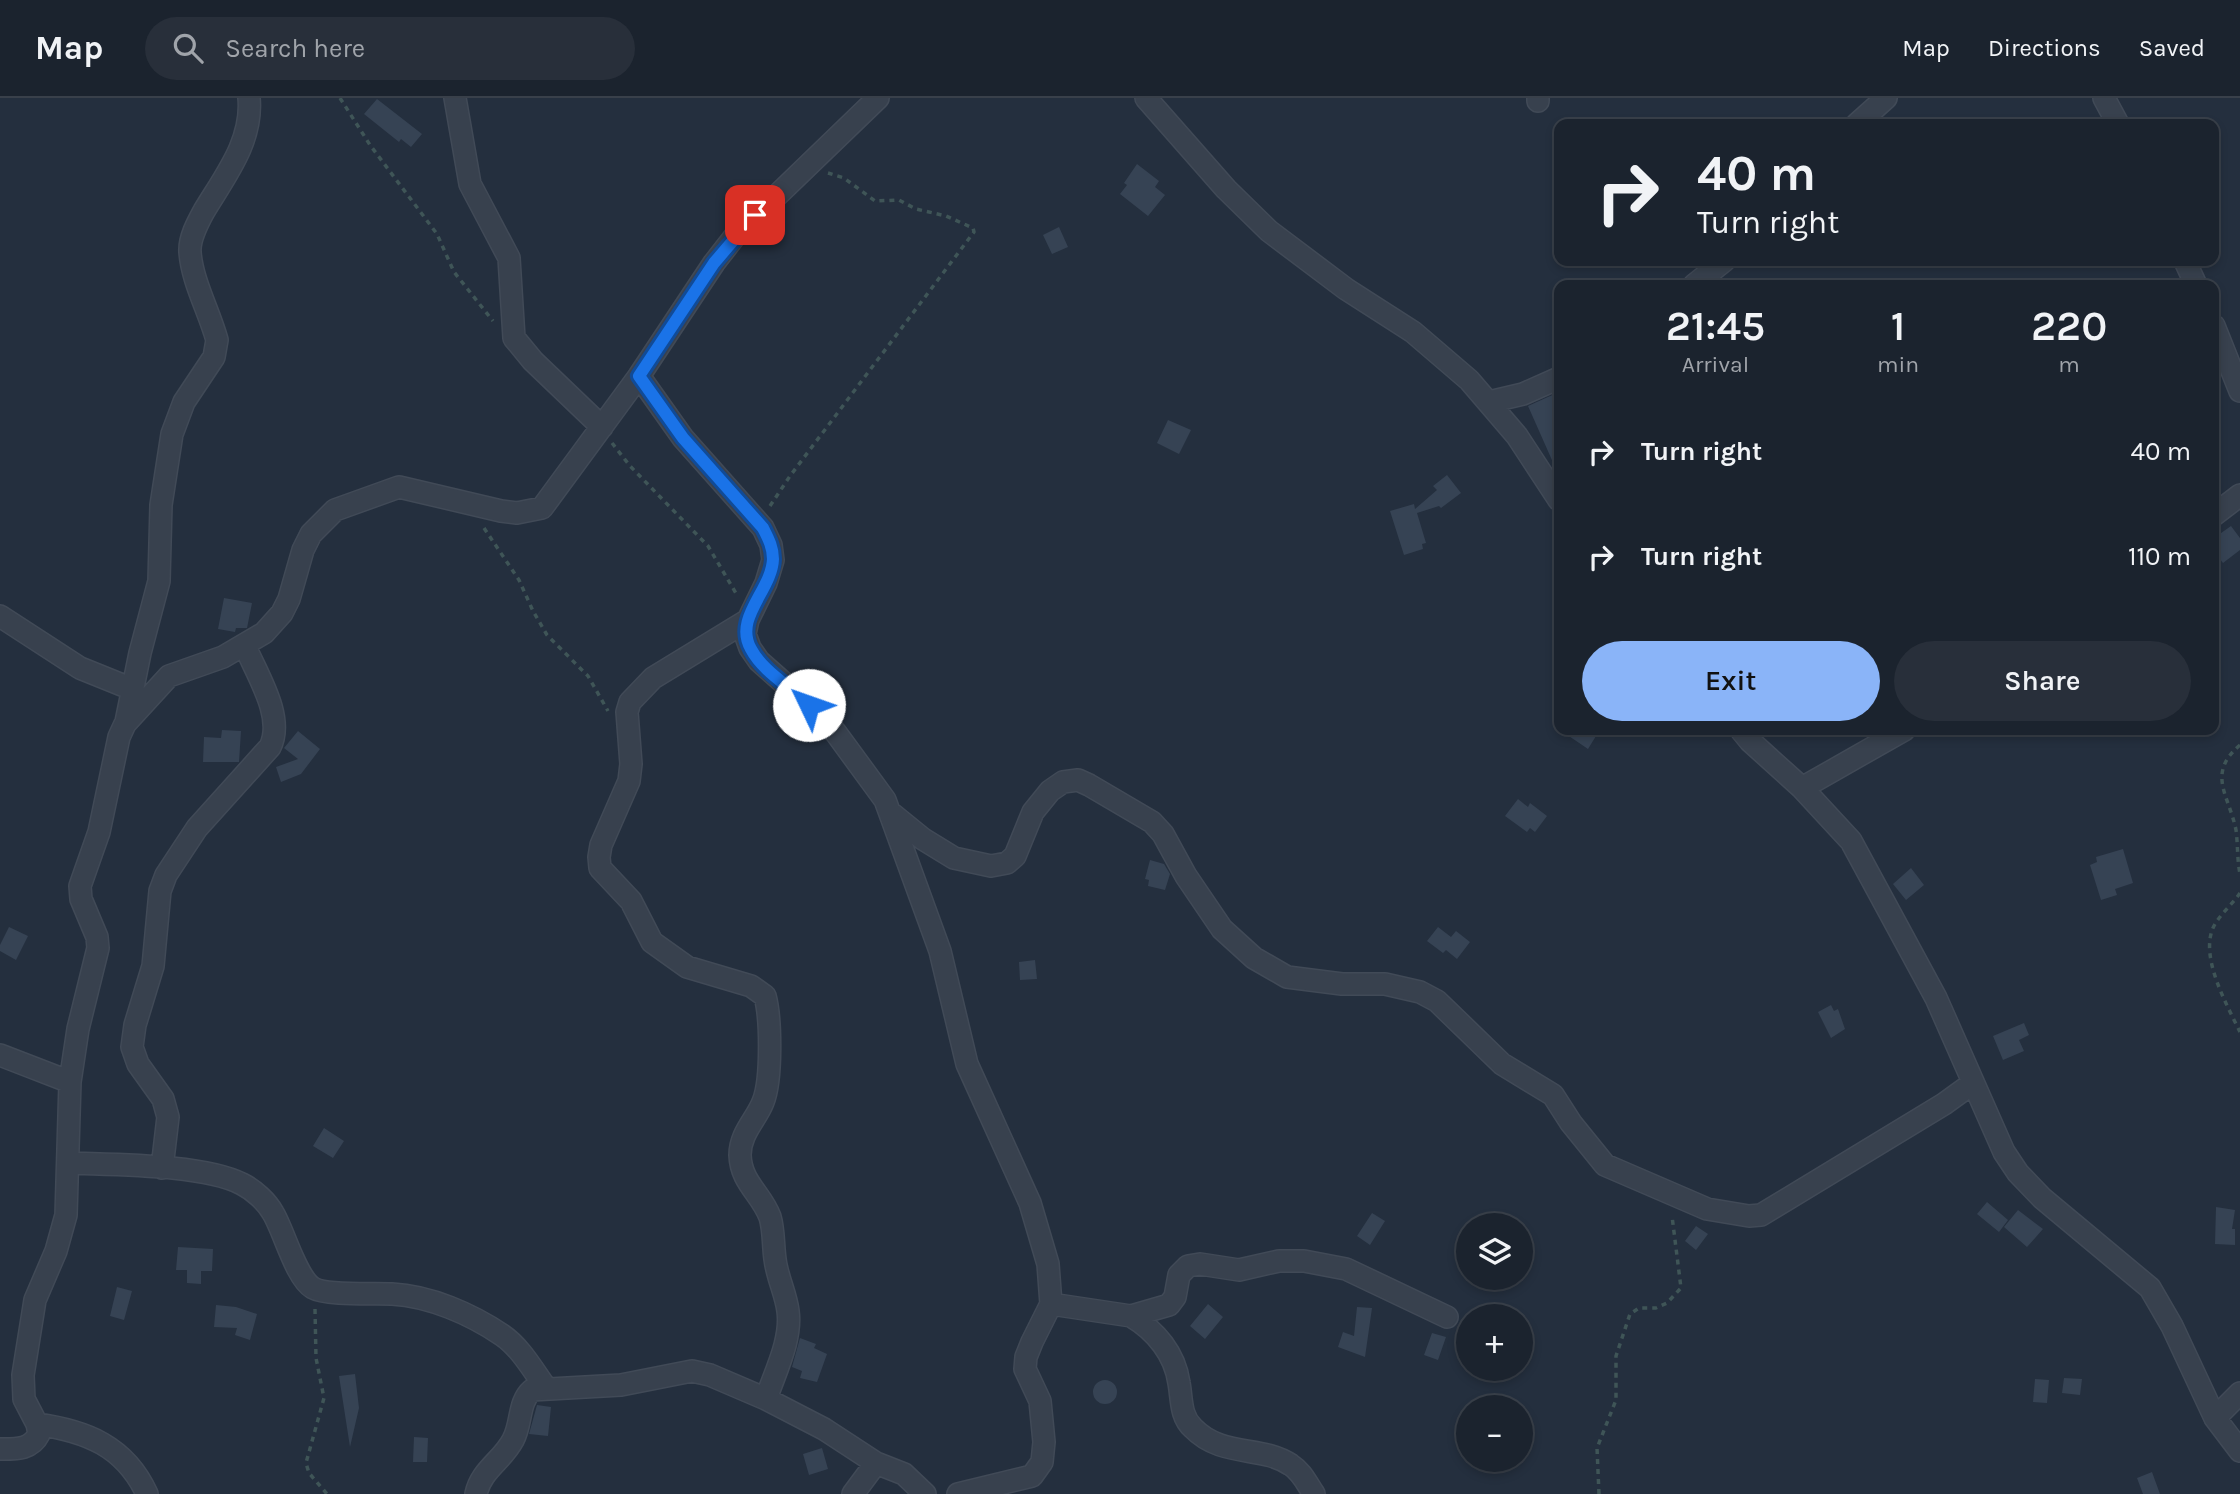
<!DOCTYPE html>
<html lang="en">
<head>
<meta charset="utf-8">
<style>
  :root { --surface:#1b232e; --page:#282f3a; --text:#f1f3f6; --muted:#a0a4aa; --line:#39404a; --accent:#8ab4f8 }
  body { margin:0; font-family:Karla,sans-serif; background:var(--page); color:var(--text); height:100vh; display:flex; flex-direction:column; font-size:26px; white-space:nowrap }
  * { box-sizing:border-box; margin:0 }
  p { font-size:23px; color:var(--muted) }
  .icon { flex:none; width:38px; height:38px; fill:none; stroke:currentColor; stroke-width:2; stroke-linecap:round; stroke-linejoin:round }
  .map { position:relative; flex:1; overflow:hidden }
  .details { position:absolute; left:1554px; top:182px; width:665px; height:455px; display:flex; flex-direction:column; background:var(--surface); border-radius:14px; box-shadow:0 4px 10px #0003,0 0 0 2px var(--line) }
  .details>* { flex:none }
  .top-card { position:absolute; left:1554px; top:21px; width:665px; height:147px; border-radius:14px; box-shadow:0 4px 10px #0003,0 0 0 2px var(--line); background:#1b232e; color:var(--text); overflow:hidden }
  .fabs { position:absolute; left:1456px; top:1115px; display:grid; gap:14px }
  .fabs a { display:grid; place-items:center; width:77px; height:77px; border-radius:50%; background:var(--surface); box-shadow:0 4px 10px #0003,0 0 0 2px var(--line); font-size:35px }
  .pin { position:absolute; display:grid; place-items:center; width:60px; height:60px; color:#fff; margin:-30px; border-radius:14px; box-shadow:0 4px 10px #0006 }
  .me { position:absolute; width:77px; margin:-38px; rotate:312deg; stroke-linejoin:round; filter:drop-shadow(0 0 5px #0008) }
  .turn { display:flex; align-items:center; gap:24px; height:147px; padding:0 28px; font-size:32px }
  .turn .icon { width:91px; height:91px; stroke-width:2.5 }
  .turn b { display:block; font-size:49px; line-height:60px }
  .eta { display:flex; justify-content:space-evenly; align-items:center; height:119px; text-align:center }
  .eta b { font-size:42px; font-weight:600; line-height:49px }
  .action { display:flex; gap:14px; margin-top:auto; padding:14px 28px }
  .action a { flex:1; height:80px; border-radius:42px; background:var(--accent); color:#111; font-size:28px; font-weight:600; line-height:80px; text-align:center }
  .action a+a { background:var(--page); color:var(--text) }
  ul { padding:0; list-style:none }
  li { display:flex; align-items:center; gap:21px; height:105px; padding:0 28px }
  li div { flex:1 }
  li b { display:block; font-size:26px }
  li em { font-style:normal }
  header { display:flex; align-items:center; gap:42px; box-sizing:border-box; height:98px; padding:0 35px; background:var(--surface); border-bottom:2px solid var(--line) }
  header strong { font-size:33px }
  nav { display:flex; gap:38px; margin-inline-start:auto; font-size:24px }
  .search { width:490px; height:63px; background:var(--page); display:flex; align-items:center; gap:18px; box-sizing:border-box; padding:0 24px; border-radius:38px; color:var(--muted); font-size:26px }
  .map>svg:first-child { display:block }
</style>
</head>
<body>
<header>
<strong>Map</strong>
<div class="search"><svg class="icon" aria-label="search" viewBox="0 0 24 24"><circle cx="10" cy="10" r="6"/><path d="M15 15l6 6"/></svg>Search here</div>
<nav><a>Map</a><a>Directions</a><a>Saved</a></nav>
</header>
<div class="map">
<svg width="2240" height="1396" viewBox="0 0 2240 1396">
  <rect width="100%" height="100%" fill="#242f3e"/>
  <path fill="#364354" d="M377,1L422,36L411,49L401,41L399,44L364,16Z
    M1137,66L1159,83L1155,89L1165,97L1148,118L1120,96L1127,87L1124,85Z
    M1059,129L1068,149L1052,156L1043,137Z
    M1559,294V378L1528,308Z
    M1168,322L1191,332L1179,356L1157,345Z
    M1447,377L1461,395L1441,410L1439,408L1417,415L1426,445L1422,446L1423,451L1404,457L1390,413L1414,406L1415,411L1437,392L1433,388Z
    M2231,428L2240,440V452L2223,465L2214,453V440Z
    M224,500L252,505L247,530H236L235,534L218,531Z
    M222,632L241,633L239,664H203L204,639L221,640Z
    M1560,632H1586L1596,638L1588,651Z
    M298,633L320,651L301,676L281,684L276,669L298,661L284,650Z
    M1518,701L1528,709L1530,705L1547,718L1535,734L1530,730L1527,734L1505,718Z
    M2123,751L2133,785L2115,791L2117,797L2101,802L2090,767L2097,764L2096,759Z
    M1150,762L1164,766L1170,776L1165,792L1148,788L1149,782L1145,781Z
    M1911,770L1924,787L1906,802L1893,786Z
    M9,829L28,838L16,862L0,853V847Z
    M1438,829L1451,839L1456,833L1470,844L1457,861L1446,852L1443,855L1427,843Z
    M1035,862L1037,881L1020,882L1019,864Z
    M1831,907L1834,913L1838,911L1845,931L1831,940L1818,914Z
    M2024,925L2029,937L2019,942L2024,953L2003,962L1993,938Z
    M324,1030L344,1043L333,1060L313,1048Z
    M1987,1104L2008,1122L1999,1134L1977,1116Z
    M2216,1109L2235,1112L2232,1131H2235V1147L2215,1146Z
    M2018,1112L2043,1131L2027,1149L2004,1129Z
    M1372,1115L1385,1123L1370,1147L1357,1138Z
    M1696,1128L1708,1136L1696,1152L1685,1143Z
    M178,1149L213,1151L212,1173H201V1186L187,1185V1172H176Z
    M117,1189L132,1193L124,1222L110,1218Z
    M1208,1206L1223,1219L1205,1241L1190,1228Z
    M216,1207L236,1209L257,1216L250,1242L235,1237L237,1230L214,1229Z
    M1357,1209L1372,1210L1365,1259L1338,1249L1343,1234L1354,1238Z
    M1432,1235L1446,1239L1438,1262L1424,1257Z
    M800,1240L816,1246L814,1250L827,1256L817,1284L800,1280L802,1273L792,1269Z
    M355,1276L359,1310L350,1349L339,1278Z
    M2064,1280L2082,1281L2080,1297L2062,1295Z
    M2035,1281L2049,1282L2047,1305L2033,1304Z
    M1093 1294a12 12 0 1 1 24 0a12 12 0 1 1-24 0Z
    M537,1307L551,1309L548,1338L529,1336Z
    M414,1339L428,1340L427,1364H413Z
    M822,1350L828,1371L809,1377L803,1356Z
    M2152,1374L2160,1396H2143L2137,1380Z"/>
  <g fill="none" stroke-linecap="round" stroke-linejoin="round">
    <g stroke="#414a57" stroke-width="24">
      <path id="minor" d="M455,0L470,86L509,160L514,240L533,263L602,329
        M1146,0L1226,91L1269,133L1346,191L1413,234L1469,282L1517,338L1559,402
        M2104,0L2118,26
        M1538,3V0
        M1857,26L1886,0
        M2185,163L2196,187
        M1694,187L1724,163
        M2214,228L2240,293
        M639,278L683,340L763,430L771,447L773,462L766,485L748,522L745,536L750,550L759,563L820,617L836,635L885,702L940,853L967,966L1030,1105L1048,1166L1051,1206L1032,1244L1026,1259L1025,1271L1040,1303L1044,1344L1042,1364L1032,1378L958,1396
        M1489,304L1523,296L1559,280
        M2214,417L2240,397
        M0,518L80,570L132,591
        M748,522L653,580L630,604L627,614L631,666L629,683L601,747L599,759L600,770L631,803L652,844L687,869L751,888L765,898C771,920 772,982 763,1004C756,1022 740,1035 740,1057C741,1085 761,1095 770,1119C774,1132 773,1147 775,1161C777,1179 786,1196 788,1213C792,1242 775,1274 766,1301
        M126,624L140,555L159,483L161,407L172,336L184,304L214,259L217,242C209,213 192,183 190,154C189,140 198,124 204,113C225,78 253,43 249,0
        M1741,632L1750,643L1802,690L1851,743L1936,900L2004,1054L2018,1075L2042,1100L2150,1190L2172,1228L2215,1320L2240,1353
        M1802,690L1904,632
        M891,715L923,741L954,760L991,768L1007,765L1015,758L1033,714L1050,693L1063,684L1078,682L1089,687L1152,724L1163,736L1186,778L1222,831L1254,860L1287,879L1342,886H1385L1420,894L1437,903L1502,966L1553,997L1571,1025L1605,1067L1707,1111L1749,1118L1761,1117L1944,1006L1973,985
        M0,957L70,984
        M68,1065C113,1067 203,1066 242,1086C254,1092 267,1104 273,1115C284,1133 296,1180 313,1190C327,1198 374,1195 392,1196C430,1198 471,1216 502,1237C520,1249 533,1272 546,1290
        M162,1070L168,1019L163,1001L138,966L132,949L135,927L153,868L160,793L166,777L197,730L270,649C285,619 257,577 245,548
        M1051,1206L1131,1218C1156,1233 1175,1256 1179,1285C1182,1301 1180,1318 1193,1330C1222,1360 1262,1347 1291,1367C1302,1374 1307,1386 1314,1396
        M1131,1218L1169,1207L1175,1199L1179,1177L1188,1168L1200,1166L1239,1172L1279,1163H1304L1346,1171L1447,1219
        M2215,1320L2240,1295
        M37,1326C86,1333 125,1348 147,1396
        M0,1351C16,1351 31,1352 39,1336L37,1326L24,1301L23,1277L35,1202L56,1153L66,1117L70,984L78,931L98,850L97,839L81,801L80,788L99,734L119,639L125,626L169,578L223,559L264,535L282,515L289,501L303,452L311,436L335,412L399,389L501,413L517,415L542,410L639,278L714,165L735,138L878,0
        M476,1396C481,1372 502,1363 513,1342C522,1326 518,1304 532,1292L621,1287L692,1273L710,1277L766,1301L824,1331L876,1365L904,1376L925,1396
        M853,1396L876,1365"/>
    </g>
    <path stroke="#3f5557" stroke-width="3.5" stroke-dasharray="5 5" stroke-linecap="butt" d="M340,0L370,47L437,136L454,174L493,223
      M612,345L630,368L708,448L737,497
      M770,408L790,378L974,134L973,130L946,118L916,111L899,102L875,103L844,80L828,75
      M484,430L519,482L533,513L547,537L588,578L608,613
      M2240,647C2206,676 2229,697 2236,732C2238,747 2237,761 2240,776
      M2240,795C2232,807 2219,817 2213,830C2200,860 2227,907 2240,934
      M315,1211L316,1260L324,1300L306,1365L309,1375L327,1396
      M1599,1396L1597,1350L1616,1302V1258L1630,1216L1639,1210H1656L1667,1205L1681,1190L1672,1118"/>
    <use href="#minor" stroke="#38414e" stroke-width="21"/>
  </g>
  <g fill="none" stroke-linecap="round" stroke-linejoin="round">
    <g stroke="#114b97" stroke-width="18">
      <path id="route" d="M755,117L714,165L639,278L683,340L763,430C768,440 773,449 773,461C772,492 733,520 751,551C763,574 791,589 809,607"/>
    </g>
    <use href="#route" stroke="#1a73e8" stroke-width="12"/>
  </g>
</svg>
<div class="fabs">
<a><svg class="icon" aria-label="layers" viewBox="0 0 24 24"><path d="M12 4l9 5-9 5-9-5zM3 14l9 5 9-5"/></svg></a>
<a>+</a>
<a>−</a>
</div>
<div class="pin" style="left:755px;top:117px;background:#d93025"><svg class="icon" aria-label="arrive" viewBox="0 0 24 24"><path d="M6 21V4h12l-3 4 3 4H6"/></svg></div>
<svg class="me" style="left:809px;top:607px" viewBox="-20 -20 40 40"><circle r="19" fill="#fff"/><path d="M0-13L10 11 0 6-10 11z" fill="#1a73e8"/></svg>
<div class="top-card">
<div class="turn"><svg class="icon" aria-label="right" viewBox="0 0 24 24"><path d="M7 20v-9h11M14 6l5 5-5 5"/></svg><div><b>40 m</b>Turn right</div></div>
</div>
<section class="details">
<div class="eta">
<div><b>21:45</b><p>Arrival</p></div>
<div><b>1</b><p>min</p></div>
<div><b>220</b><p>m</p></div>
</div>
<ul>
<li><svg class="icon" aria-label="right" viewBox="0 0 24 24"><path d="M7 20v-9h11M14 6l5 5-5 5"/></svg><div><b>Turn right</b></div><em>40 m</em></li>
<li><svg class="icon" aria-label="right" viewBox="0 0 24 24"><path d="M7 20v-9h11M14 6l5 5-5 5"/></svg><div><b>Turn right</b></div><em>110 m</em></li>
</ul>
<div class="action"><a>Exit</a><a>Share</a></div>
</section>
</div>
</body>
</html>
